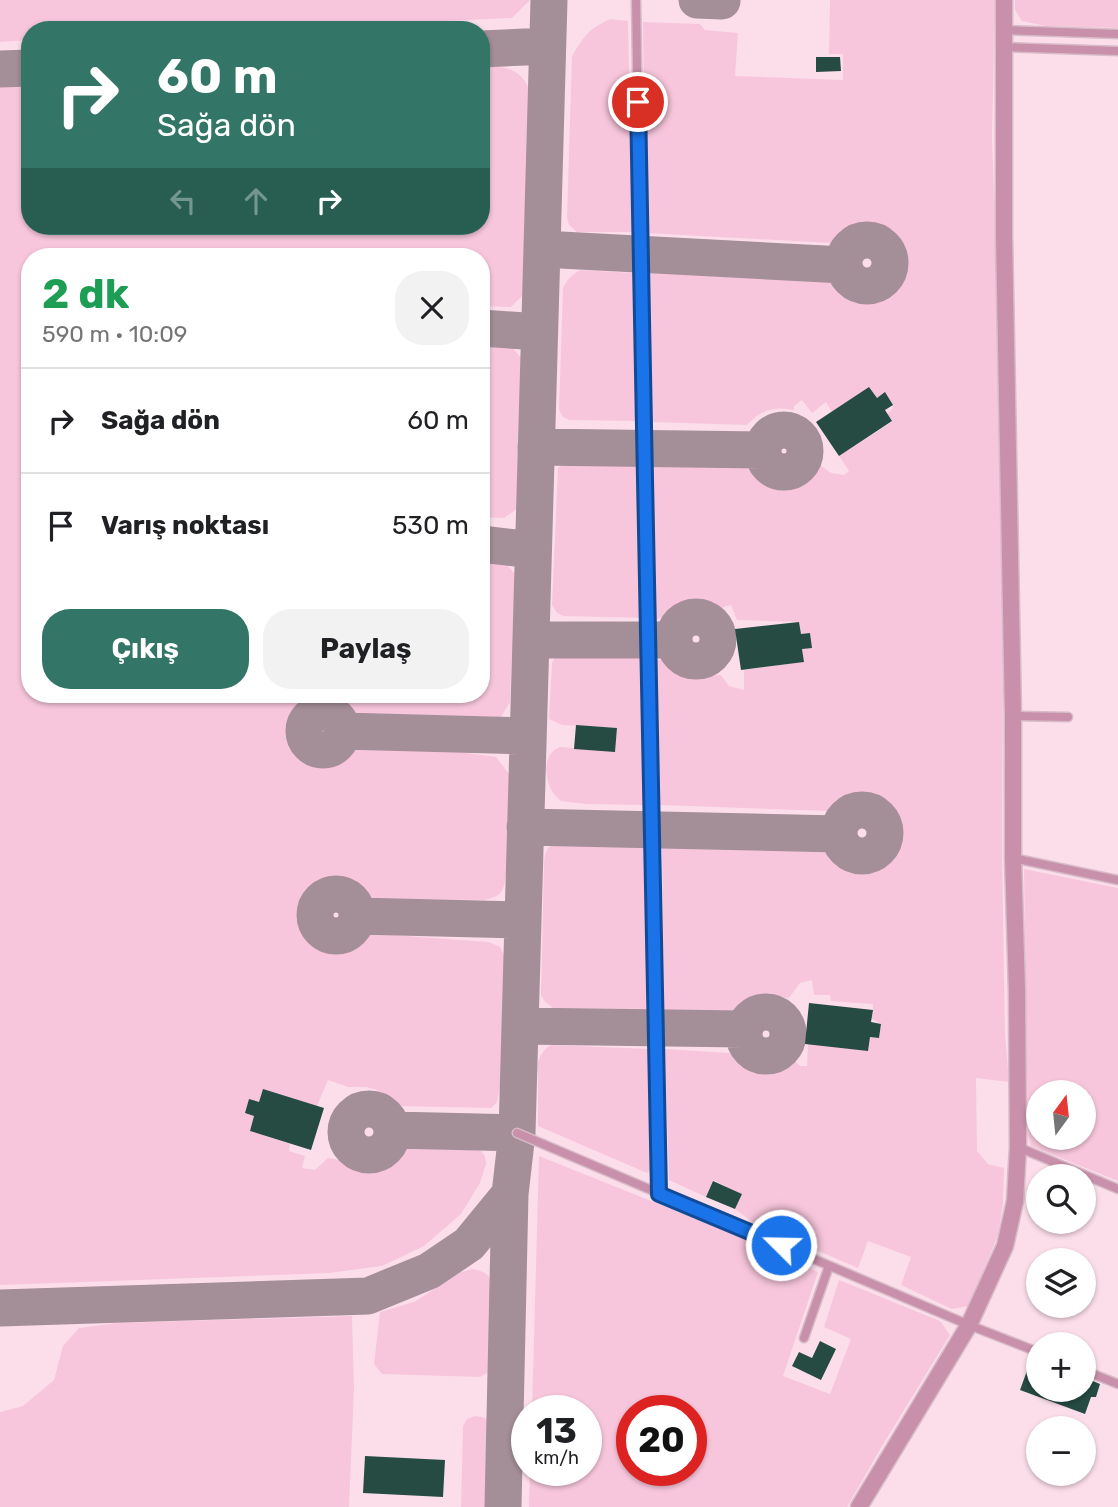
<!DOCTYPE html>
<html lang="tr">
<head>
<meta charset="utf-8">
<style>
  :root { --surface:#fff; --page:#f2f2f2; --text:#202124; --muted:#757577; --line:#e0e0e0; --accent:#337667 }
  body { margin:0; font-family:Rubik,sans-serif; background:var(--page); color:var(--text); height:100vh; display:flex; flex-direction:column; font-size:26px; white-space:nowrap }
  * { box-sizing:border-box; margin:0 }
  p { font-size:23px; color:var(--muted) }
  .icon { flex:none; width:38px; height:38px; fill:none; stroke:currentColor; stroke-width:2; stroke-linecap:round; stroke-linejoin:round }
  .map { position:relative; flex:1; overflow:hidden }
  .side { position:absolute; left:21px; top:248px; width:469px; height:455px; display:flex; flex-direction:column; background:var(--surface); border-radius:28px; box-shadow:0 2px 5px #0004 }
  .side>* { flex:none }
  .guide { position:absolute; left:21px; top:21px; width:469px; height:214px; border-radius:28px; box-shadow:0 2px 5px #0004; background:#337667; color:#fff; overflow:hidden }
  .needle { width:46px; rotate:15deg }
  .fabs { position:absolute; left:1026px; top:1080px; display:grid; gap:14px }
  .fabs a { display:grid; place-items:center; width:70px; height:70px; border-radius:50%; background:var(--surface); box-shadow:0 2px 5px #0004; font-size:35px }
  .speed { position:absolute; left:511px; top:1395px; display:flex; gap:14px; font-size:35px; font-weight:700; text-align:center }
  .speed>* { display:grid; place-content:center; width:91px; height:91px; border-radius:50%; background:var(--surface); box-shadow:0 2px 5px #0004; line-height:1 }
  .speed small { font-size:18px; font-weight:400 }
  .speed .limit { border:10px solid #d22; background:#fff; color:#111 }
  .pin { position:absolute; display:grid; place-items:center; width:60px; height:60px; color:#fff; margin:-30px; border:4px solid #fff; border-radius:50%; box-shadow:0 2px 7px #0007 }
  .me { position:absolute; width:77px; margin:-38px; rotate:293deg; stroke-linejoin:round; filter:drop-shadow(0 0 5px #0008) }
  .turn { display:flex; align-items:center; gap:24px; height:147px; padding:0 21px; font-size:32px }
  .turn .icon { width:91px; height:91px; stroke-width:2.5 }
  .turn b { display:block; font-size:49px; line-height:60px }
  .lanes { display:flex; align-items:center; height:66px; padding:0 21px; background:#0003; justify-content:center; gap:35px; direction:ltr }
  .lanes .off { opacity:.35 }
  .round { display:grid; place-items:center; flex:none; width:74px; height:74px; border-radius:28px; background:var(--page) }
  .headline { display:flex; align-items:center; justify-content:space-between; height:119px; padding:0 21px }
  h1 { font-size:42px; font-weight:700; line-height:52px; color:#1e9e55 }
  .action { display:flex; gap:14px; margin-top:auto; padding:14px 21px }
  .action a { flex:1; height:80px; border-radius:28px; background:var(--accent); color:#fff; font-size:28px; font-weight:700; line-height:80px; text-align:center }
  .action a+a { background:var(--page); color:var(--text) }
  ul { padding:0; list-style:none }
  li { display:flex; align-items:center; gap:21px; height:105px; padding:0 21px; border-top:2px solid var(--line) }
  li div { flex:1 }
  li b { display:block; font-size:26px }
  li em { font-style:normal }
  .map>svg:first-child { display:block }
</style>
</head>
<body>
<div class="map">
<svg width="1118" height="1507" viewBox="0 0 1118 1507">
  <rect width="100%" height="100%" fill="#fcdeeb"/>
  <path fill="#f8c6dc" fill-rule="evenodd" d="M0,0H530L512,18L254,30H30V40L0,42Z
    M830,0H995L992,138L999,324L1003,691L1002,849L1005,1034L1009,1082L976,1078L977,1151L988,1164L1004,1168L1003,1204L998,1235L969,1306L952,1309L901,1285L911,1257L868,1241L858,1268L754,1223L735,1209L742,1194L713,1180L706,1197L669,1180L665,1049L730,1053L748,1068L762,1071L780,1068L793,1059L800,1066H807L808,1044L870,1037L879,1038L881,1024L872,1019L873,1004L831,1001L830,995H814L812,980L800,983L789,998L763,997L746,1001L732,1011L664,1010L662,846L833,850C852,870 884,871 892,839L896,838V825L890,824C889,820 890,816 888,813C887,812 880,806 879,805C862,793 845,803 833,816L828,811L660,805L656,660L668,659L672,669L697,676L721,675L729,686L744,690V670L804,662L802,649L812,647L810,633L801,634L799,622L737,620L731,605L724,607L720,611C706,602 693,597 678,606C666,612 670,616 654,620L651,463L746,466L767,482L779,483L801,477L820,465L831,473L844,475L849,471L839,456L892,422L887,414L893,408L884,394L876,398L832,412L826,402L812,413L802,400L794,406V410C771,407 763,409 747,425L650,422L647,273L838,280C843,284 848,289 853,291C872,300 889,285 896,269H901L900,255L895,253C895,252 894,243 894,242C888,229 865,226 854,232C847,236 843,242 838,248H832L831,243L646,233L643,22L700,24L705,30L738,33L735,76L843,80V54H829Z
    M1015,0H1118V28L1046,26L1022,21L1015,10Z
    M610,19L628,21L632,232H577L569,225L567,217L572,56C585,35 587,30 610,19Z
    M481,67C508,66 522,68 532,96L523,295L511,307L481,306V257H30V695H481V558H501L515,574L510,702L501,717L352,714C334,687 303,695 294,724H290V738L294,739L297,751C318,769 333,767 350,747L460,752L496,757L509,774L506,875C503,893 502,896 484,900L365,899C342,878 319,875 305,907L301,908L300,922L306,923L311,936L320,944L332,948L349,946L364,933L489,942L500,947L505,957L502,1076L497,1102L491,1108L398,1106L377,1090L366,1087H348L328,1080L317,1106L263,1090L259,1102L245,1113L254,1116L250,1131L290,1144L289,1151L305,1156L302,1168L315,1170L328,1158L361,1164L382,1159L396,1146L480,1150L485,1156L486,1164L480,1183L461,1214L424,1246L382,1266L329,1273L0,1285V86L30,85V226H481Z
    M580,270L635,273L636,421L569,420L563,417L559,410L563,288C567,279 572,275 580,270Z
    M481,344L510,345L523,360L517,509L504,518L481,517Z
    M569,459L637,461L642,618L564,616L557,613L552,605L558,468Z
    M566,654L642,657L645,805L586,804L561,801C557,797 552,793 550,787C544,773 544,753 560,747L615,751L617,728L562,725L549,719L552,663L557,655Z
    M561,840L647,844L650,1009L553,1008L545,1002L541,995L544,862C546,848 548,846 561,840Z
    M1024,869L1118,888V1181L1031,1146L1028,1136ZM1038,1092H1083V1138H1038Z
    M551,1045L650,1049L653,1168L647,1173L538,1126V1062C541,1054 543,1050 551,1045Z
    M539,1156L746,1239L818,1272L783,1376L830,1394L851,1339L824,1327L839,1280L940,1321L950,1335L882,1446L847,1507H529L530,1470H586V1410H532ZM691,1410V1470H632V1410Z
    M473,1269C480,1271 487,1272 491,1280C498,1293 493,1348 492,1365L489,1372L480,1377L382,1374L374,1364L380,1312L414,1302L461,1272Z
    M352,1316L354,1388L349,1507H0V1412L23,1406L54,1380L63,1346L79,1328L117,1323Z
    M475,1416L482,1417L489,1420L491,1430L489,1507H461L463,1426L467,1419Z"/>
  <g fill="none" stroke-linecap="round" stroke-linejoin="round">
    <path stroke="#a48e98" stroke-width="37" d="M697,0L722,1
      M481,49L547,46
      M0,69L30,68
      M844 263a23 23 0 1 1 46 0a23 23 0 1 1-46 0Z
      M542,249L844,265
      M481,328L539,332
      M763 451a21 21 0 1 1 42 0a21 21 0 1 1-42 0Z
      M536,447L762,450
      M481,544L533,550
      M674 639a22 22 0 1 1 44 0a22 22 0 1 1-44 0Z
      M531,640H673
      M304 731a19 19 0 1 1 38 0a19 19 0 1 1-38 0Z
      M342,731L528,736
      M839 833a23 23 0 1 1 46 0a23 23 0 1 1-46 0Z
      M525,827L839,834
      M315 915a21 21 0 1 1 42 0a21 21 0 1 1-42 0Z
      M357,916L523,920
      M744 1034a22 22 0 1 1 44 0a22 22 0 1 1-44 0Z
      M520,1026L743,1029
      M346 1132a23 23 0 1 1 46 0a23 23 0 1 1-46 0Z
      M393,1130L517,1133
      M0,1308L368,1296L429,1271L469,1244L510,1194
      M503,1507L510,1194L517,1133L549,0"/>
  </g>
  <path fill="#254b42" d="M816,57H840L841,71L816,72Z
    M869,387L877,398L885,392L893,405L885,410L892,421L839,456L816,422Z
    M799,622L801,634L810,633L812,648L802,649L804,662L741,670L735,629Z
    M576,725L617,728L615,752L574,749Z
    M809,1003L873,1010L871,1022L881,1024L879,1038L870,1037L868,1051L805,1044Z
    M263,1089L324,1108L311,1150L250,1131L254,1116L245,1113L249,1099L259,1102Z
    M713,1181L742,1194L735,1209L706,1197Z
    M820,1341L836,1349L821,1380L792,1366L799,1352L812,1358Z
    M1032,1357L1038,1358V1390H1083V1377L1100,1384L1096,1397H1091L1085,1414L1020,1390Z
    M365,1456L445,1460L443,1497L363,1493Z"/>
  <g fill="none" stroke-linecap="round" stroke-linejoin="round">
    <g stroke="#d7bcc8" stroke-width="11">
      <path id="lane" d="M636,0L643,448L649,640L659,1194
        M1004,30L1118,34
        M1004,47L1118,51
        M1013,716L1068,717
        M1013,858L1118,880
        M517,1133L969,1325L1038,1352
        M1018,1147L1118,1189
        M804,1338L829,1266
        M1083,1370L1118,1384"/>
    </g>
    <g stroke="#d7bcc8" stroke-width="19">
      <path id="street" d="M859,1507L969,1325L1005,1246L1015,1201L1018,1147L1017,990L1013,858V716L1004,236V0"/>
    </g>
    <use href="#lane" stroke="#c990ab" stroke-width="8"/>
    <use href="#street" stroke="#c990ab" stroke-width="16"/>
  </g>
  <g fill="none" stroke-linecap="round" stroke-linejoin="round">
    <g stroke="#114b97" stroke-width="18">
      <path id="route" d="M638,102C643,466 655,829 659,1194L781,1245"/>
    </g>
    <use href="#route" stroke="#1a73e8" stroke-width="12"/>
  </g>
</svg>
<div class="fabs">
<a><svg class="needle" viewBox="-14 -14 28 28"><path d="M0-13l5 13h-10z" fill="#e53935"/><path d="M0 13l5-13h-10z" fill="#757577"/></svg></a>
<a><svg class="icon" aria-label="search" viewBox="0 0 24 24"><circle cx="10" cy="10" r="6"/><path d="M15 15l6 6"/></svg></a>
<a><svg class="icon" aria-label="layers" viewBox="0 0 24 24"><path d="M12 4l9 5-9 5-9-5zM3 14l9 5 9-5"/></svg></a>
<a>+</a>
<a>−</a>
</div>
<div class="speed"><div>13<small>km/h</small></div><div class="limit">20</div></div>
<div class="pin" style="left:638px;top:102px;background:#d93025"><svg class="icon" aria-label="arrive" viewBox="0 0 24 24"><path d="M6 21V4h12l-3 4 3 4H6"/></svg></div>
<svg class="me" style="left:781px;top:1245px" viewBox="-20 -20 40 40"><circle r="17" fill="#1a73e8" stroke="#fff" stroke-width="3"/><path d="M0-11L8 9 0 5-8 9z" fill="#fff"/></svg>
<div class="guide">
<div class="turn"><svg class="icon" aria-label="right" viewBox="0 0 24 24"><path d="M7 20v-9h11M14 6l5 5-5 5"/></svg><div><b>60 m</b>Sağa dön</div></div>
<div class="lanes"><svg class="icon off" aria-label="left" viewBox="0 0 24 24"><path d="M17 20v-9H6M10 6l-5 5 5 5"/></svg><svg class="icon off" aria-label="ahead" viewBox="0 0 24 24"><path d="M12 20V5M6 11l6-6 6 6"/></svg><svg class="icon" aria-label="right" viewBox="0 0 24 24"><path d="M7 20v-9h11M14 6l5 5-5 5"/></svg></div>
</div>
<section class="side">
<div class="headline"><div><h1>2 dk</h1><p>590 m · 10:09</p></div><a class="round"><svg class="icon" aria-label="close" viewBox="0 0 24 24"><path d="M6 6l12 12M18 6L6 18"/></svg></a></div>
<ul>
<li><svg class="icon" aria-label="right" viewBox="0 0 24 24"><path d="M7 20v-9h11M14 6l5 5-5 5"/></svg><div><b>Sağa dön</b></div><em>60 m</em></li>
<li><svg class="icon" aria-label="arrive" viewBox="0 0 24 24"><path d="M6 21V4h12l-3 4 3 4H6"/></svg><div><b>Varış noktası</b></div><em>530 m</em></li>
</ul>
<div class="action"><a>Çıkış</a><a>Paylaş</a></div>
</section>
</div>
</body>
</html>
